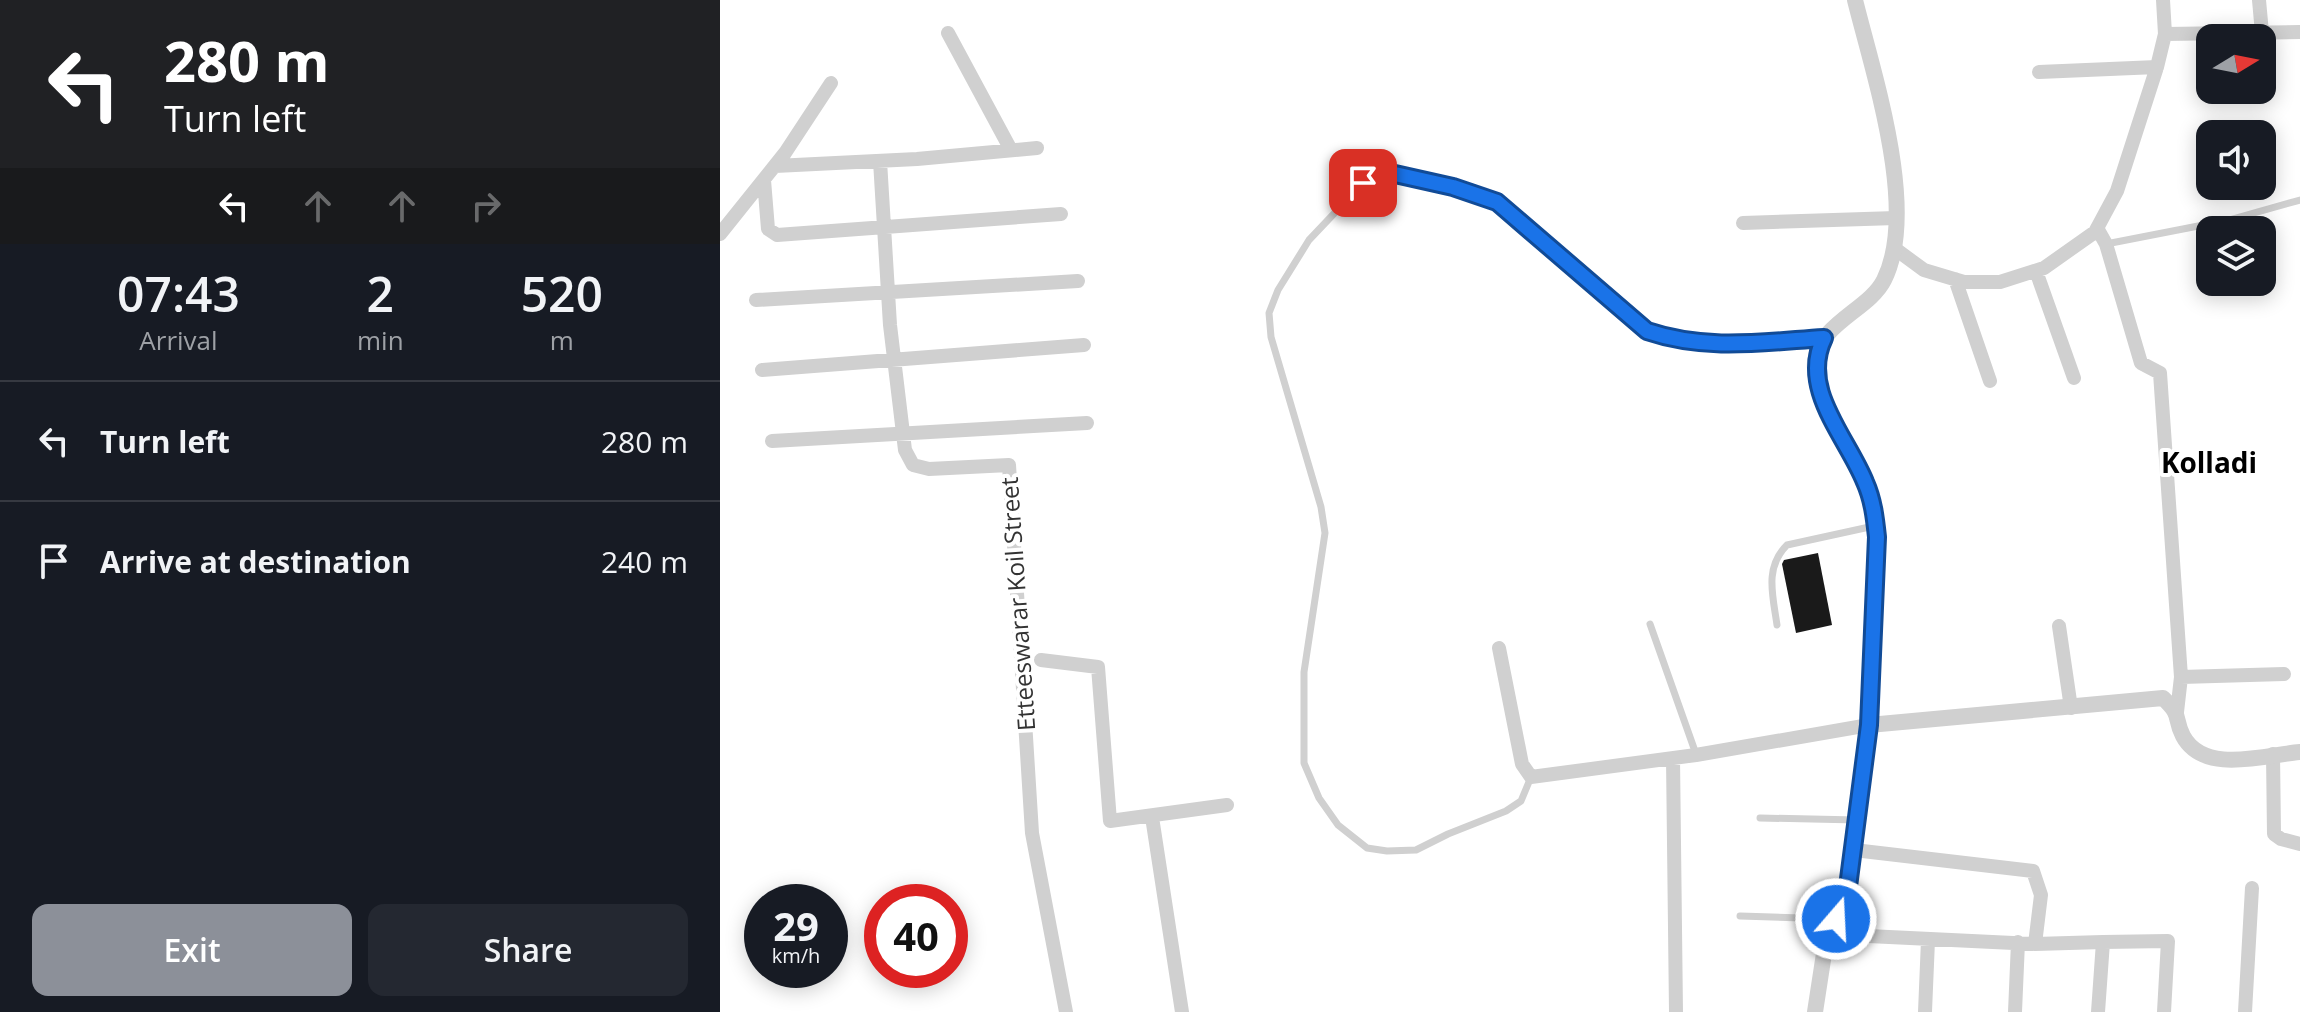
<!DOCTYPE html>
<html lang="en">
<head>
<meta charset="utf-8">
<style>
  :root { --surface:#171b24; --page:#242831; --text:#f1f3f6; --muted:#9ea1a6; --line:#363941; --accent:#8c9099 }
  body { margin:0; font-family:"Open Sans",sans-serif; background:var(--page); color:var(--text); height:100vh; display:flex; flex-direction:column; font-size:30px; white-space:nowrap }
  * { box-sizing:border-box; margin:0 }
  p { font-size:26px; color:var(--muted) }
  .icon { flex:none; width:44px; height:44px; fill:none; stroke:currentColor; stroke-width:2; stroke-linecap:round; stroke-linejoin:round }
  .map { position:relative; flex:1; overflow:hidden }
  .details { display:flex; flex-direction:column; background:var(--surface); width:720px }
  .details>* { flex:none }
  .hud { background:#202124; color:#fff; overflow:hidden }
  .needle { width:52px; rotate:80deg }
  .fabs { position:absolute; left:1476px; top:24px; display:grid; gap:16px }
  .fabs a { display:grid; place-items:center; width:80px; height:80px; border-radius:16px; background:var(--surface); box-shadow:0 4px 20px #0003; font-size:40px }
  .speed { position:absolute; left:24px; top:884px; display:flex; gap:16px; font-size:40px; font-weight:700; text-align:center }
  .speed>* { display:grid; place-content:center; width:104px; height:104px; border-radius:50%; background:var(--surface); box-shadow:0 4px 20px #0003; line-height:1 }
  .speed small { font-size:20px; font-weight:400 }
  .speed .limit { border:12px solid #d22; background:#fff; color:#111 }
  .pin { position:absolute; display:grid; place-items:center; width:68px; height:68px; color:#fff; margin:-34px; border-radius:16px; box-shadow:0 4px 12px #0006 }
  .me { position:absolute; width:88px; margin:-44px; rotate:19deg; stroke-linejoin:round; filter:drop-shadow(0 0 6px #0008) }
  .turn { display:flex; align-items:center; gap:28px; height:168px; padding:0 32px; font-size:36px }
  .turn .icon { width:104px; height:104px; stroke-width:2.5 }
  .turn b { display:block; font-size:56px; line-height:68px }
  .lanes { display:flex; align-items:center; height:76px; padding:0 32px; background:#0003; justify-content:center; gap:40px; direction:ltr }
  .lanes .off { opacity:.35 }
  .eta { display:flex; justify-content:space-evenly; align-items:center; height:136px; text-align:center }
  .eta b { font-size:48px; font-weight:600; line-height:56px }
  .cta { display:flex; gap:16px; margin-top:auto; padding:16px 32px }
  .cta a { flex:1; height:92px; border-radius:16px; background:var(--accent); color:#fff; font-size:32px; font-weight:600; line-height:92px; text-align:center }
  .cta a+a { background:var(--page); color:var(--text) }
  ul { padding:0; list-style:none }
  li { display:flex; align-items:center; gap:24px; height:120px; padding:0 32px; border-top:2px solid var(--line) }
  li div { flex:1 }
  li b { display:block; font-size:30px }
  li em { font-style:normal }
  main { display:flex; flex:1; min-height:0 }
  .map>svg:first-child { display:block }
</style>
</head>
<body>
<main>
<section class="details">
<div class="hud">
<div class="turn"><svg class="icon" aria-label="left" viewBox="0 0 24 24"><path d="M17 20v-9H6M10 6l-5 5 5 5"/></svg><div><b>280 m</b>Turn left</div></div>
<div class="lanes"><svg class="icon" aria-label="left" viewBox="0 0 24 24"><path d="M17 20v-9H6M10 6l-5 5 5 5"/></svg><svg class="icon off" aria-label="ahead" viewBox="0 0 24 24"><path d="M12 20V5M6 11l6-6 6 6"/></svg><svg class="icon off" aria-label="ahead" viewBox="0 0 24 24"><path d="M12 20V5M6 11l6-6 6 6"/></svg><svg class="icon off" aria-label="right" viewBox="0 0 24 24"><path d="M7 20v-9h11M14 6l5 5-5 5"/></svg></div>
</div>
<div class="eta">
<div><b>07:43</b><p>Arrival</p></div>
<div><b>2</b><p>min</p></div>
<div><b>520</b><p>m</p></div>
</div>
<ul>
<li><svg class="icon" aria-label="left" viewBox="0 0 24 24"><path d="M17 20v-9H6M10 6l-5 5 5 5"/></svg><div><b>Turn left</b></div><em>280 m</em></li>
<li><svg class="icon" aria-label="arrive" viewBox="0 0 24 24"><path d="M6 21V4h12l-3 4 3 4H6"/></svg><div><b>Arrive at destination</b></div><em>240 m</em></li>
</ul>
<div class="cta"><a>Exit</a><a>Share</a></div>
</section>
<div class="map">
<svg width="1580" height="1012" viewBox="0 0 1580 1012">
  <rect width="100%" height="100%" fill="#fff"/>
  <path fill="#1a1a1a" d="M1098,553L1112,625L1076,633L1062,564L1064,560Z"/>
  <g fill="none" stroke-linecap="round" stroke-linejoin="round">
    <path stroke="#d0d0d0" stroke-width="7" d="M1386,244L1509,220L1580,200
      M930,624L976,754
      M1057,625C1053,596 1044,568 1067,545L1154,526
      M811,777L801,801L786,811L728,834L696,850L667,851L647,848L618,825L599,798L584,763V672L605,533L601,507L551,337L549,313L558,290L589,240L643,183L658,175L675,174L733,187L777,202L927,331C985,351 1043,342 1104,338
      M1040,818L1137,820
      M1020,916L1114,919"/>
    <path stroke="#d0d0d0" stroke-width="14" d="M1539,0L1542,33
      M228,33L291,150
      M1445,34L1580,32
      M1319,72L1437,67
      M160,161L170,325L185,450L193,465L209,469L289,465L312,833L346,1012
      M55,166L197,159L317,148
      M44,180L48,229L57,235L341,214
      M1023,223L1176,218
      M1377,228L1386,244L1421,363L1440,373L1461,677L1457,712
      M0,234L65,153L111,83
      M1174,248L1204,270L1244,282H1280L1324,268L1375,232L1397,191L1437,67L1445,34L1443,0
      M1316,271L1354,378
      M1235,279L1270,381
      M36,300L358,281
      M42,370L364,345
      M52,441L367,423
      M1339,626L1351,708
      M779,648L802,764L811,777L976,755L1149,725
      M321,660L378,667L390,821L507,805
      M1461,677L1564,674
      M1553,754L1554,834L1561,839L1580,844
      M953,758L956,1012
      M432,817L462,1012
      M1134,850L1313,871L1321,895L1315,944
      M1107,934L1315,944L1383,942L1378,1012
      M1383,942L1448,941L1444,1012
      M1205,1012L1208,940
      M1295,1012L1298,942
      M1525,1012L1532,888"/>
    <path stroke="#d0d0d0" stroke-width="16" d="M1149,725L1443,698C1463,717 1453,716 1463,736C1484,775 1545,755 1580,752
      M1095,1012L1107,934L1126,902L1134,850L1149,725L1157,537C1155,517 1153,497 1144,478C1128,447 1092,398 1095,362C1099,323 1149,310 1164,280C1199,210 1153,73 1135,0"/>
  </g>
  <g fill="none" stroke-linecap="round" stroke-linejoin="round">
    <g stroke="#114b97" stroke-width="20">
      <path id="route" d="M643,183L658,175L675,174L733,187L777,202L927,331C986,351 1043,342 1104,338C1079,389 1127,437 1145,482C1153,500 1155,518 1157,537L1149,725L1126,902L1116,919"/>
    </g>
    <use href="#route" stroke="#1a73e8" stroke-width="14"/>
  </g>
  <g text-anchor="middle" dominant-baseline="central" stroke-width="8" stroke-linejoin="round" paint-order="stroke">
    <g font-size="24" fill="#333" stroke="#fff">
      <text transform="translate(297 604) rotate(-94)">Etteeswarar Koil Street</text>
    </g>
    <g font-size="28" font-weight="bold" fill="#000" stroke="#fff">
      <text x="1489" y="462">Kolladi</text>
    </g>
  </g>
</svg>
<div class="fabs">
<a><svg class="needle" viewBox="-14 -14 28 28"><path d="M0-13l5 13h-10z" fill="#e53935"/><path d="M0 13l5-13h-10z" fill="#9ea1a6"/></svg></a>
<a><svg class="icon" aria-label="sound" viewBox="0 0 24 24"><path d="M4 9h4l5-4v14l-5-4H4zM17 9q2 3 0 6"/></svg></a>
<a><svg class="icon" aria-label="layers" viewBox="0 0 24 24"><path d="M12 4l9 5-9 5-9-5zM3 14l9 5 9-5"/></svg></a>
</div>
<div class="speed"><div>29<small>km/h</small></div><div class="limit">40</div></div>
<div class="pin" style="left:643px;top:183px;background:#d93025"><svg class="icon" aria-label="arrive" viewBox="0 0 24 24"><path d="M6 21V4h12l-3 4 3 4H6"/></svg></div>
<svg class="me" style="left:1116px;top:919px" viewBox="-20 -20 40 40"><circle r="17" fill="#1a73e8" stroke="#fff" stroke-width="3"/><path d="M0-11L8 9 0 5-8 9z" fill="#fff"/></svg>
</div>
</main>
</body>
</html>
